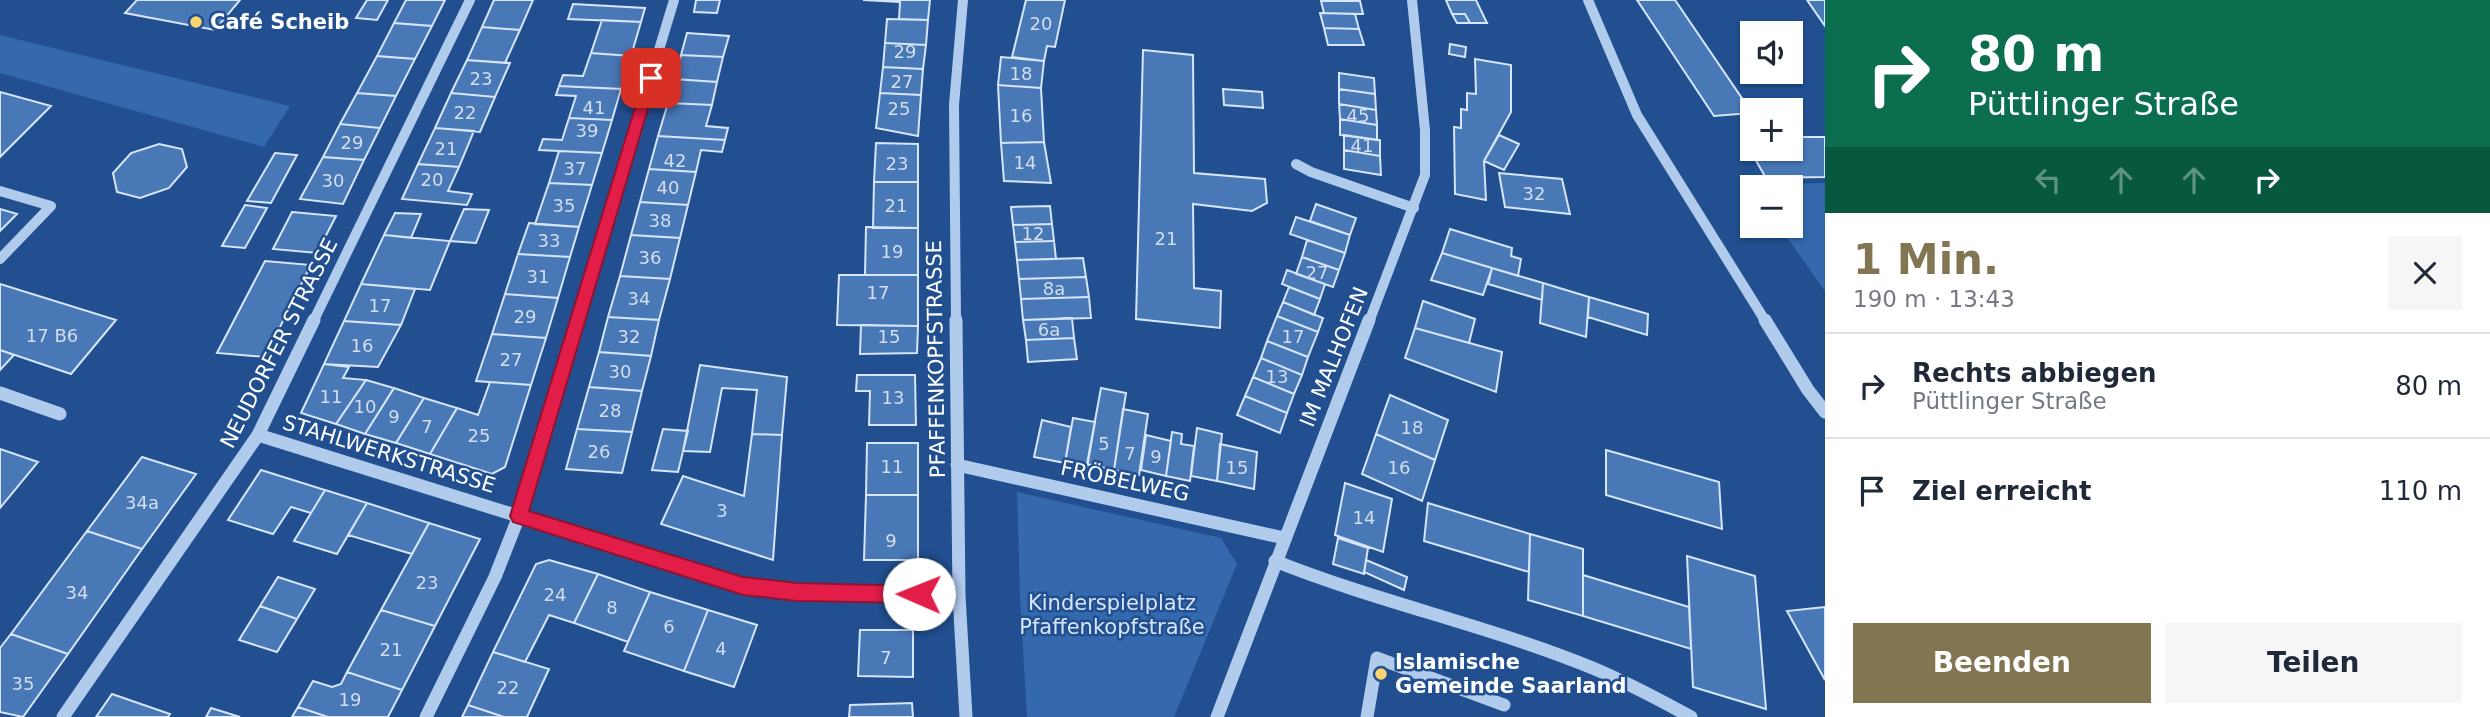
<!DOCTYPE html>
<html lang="de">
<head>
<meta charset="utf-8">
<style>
  :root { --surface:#fff; --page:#f6f6f7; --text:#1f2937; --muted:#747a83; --line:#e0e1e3; --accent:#827652 }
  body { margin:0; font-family:"DejaVu Sans",sans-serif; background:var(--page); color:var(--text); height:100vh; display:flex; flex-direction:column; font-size:26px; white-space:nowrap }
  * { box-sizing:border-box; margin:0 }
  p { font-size:23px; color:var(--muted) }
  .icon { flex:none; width:38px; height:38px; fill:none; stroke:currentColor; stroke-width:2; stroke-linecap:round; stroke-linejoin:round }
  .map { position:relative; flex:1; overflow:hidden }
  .details { display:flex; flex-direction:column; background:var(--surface); width:665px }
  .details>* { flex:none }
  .banner { background:#0b6e4f; color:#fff; overflow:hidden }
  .fabs { position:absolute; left:1740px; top:21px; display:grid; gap:14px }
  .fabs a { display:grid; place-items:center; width:63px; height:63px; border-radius:0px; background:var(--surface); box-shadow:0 2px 5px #0004; font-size:35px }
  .pin { position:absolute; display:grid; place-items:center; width:60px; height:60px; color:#fff; margin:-30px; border-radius:14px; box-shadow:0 4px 10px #0006 }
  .me { position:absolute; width:77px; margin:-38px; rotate:271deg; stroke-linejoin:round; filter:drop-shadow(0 0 5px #0008) }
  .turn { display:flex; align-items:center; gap:24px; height:147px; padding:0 28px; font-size:32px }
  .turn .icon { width:91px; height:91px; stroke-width:2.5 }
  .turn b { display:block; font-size:49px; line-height:60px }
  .lanes { display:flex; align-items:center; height:66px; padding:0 28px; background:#0003; justify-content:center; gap:35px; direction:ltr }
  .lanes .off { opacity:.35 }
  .round { display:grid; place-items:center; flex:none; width:74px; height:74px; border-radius:0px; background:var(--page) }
  .head { display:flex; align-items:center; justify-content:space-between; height:119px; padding:0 28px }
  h1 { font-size:42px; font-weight:700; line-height:52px; color:var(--accent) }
  .button { display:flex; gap:14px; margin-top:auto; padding:14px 28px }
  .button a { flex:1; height:80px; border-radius:0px; background:var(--accent); color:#fff; font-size:28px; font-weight:700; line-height:80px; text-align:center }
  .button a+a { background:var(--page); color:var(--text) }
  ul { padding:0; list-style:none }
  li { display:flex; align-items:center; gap:21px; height:105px; padding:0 28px; border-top:2px solid var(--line) }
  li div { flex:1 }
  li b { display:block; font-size:26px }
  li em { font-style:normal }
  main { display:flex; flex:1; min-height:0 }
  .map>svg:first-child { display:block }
</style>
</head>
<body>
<main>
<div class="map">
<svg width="1825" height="717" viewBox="0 0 1825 717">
  <rect width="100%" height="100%" fill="#214f90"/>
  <path fill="#3469ad" d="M0,35L290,106L264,147L0,73Z
    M1825,183V291L1779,226H1790V187H1752L1750,185Z
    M1017,492L1221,538L1237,564L1174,717H1027L1020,598Z"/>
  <path fill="#4978b7" stroke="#d6e5f9" stroke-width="2" d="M137,0H240L215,30L125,13Z
    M367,0H388L377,20L356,18Z
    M406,0H445L432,26L394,23Z
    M494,0H533L520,30L482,27Z
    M696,0H720L717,13L694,12Z
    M863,0H930L928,20L899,19L900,2Z
    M1026,0H1065L1055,47L1047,46L1044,61L1012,57Z
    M1446,0H1476L1487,23H1470L1465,14H1452Z
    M1637,0H1675L1752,113L1714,116Z
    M1807,0H1825V26Z
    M1321,1H1360L1363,14L1324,13Z
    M573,4L645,8L641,22L568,19Z
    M1320,13L1355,14L1359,29L1324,28Z
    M1452,14H1465L1470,23H1457Z
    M887,19L928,20L926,45L885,43Z
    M602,20L641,22L631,56L591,53Z
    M394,23L432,26L415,59L377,56Z
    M482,27L520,30L505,63L467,60Z
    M1324,28L1359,29L1364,45H1328Z
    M687,33L729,36L723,57L681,55Z
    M885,43L926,45L923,69L883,67Z
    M1450,44L1466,47L1465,57L1449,54Z
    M1143,50L1193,55L1194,173L1265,179L1267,203L1252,211L1193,204L1194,288L1221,291L1220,328L1136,319Z
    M591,53L631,56L621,89L559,86L563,75L583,76Z
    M681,55L723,57L717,82L674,79Z
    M377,56L415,59L396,96L357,93Z
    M1001,57L1044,61L1041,88L998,85Z
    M1475,59L1511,65V112L1484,161L1486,200L1455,194L1454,127L1461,128V109L1467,110V93L1476,94Z
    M467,60L510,63L495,97L451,93Z
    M883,67L923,69L921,95L880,93Z
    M1339,73L1374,78L1375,94L1339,89Z
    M674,79L717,82L712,105L668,103Z
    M998,85L1041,88L1044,142L1001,143Z
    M559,86L621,89L612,120L569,118L576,96L556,95Z
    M1223,89L1262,92L1263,108L1224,105Z
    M1339,89L1375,94L1376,110L1339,104Z
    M0,92L51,106L0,157Z
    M357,93L396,96L380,128L340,124Z
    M451,93L495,97L480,132L435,128Z
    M880,93L921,95L918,136L876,128Z
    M668,103L712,105L706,126L728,128L725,140L658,136Z
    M1339,104L1376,110L1377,125L1340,119Z
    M569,118L612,120L602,153L539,150L543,139L562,140Z
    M1340,119L1377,125V140L1340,135Z
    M340,124L380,128L364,160L323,157Z
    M435,128L474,131L459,167L418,164Z
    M1344,135L1380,140V156L1344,150Z
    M1499,135L1519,144L1504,170L1484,161Z
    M658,136L725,140L722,152L701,150L696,172L649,169Z
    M1790,137H1825V177L1766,178L1743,138H1752V149H1790Z
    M1044,142L1051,183L1004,181L1001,143Z
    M876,143L918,144V182H874Z
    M159,144L182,149L187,167L169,188L140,198L117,192L113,173L131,153Z
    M1344,150L1380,156L1381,175L1344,169Z
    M559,151L602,153L592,185L549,183Z
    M275,153L297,155L271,203L247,201Z
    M323,157L364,160L343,204L300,199Z
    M418,164L459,167L448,191L472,194L467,205L402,199Z
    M649,169L696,172L688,205L640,202Z
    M1499,173L1562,179L1570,214L1505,207Z
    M874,182H918V228H873Z
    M549,183L592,185L579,227L535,224Z
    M640,202L688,205L680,238L631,235Z
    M1316,204L1356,218L1350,235L1310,221Z
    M245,205L267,208L245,248L222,246Z
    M1050,206L1052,224L1013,225L1011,207Z
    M0,209L17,214L0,231Z
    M464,209L489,210L476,243L450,241Z
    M292,212L336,216L317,253L273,249Z
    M395,213L421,214L411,238L384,235Z
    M1296,217L1350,235L1345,253L1290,234Z
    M529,223L579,227L570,257L518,254Z
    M1052,224L1054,241L1015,242L1013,225Z
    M866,227L918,228V275H865Z
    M1450,229L1512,248L1511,256L1521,259L1518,276L1442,253Z
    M384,235L450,241L430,290L361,284Z
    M631,235L680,238L670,279L620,276Z
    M1307,240L1345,253L1339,270L1302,257Z
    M1054,241L1056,259L1017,260L1015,242Z
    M1442,253L1492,268L1483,295L1431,280Z
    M518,254L570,257L558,298L505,294Z
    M1302,257L1339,270L1333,287L1296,274Z
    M1083,258L1086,277L1019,279L1017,260Z
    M265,261L311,265L265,357L217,353Z
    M1492,268L1543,283L1542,300L1488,284Z
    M1287,270L1325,284L1320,299L1282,284Z
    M839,275H918V326L837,325Z
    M620,276L670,279L659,320L608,317Z
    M1086,277L1089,297L1021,299L1019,279Z
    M1543,283L1589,297L1586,337L1540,323Z
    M0,284L116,320L71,374L0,350Z
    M361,284L415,289L401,325L344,321Z
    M1289,287L1320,299L1314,315L1283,302Z
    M505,294L558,298L546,338L492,334Z
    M1089,297L1091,318L1023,320L1021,299Z
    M1589,297L1648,314L1647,335L1588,317Z
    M1423,301L1475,319L1469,343L1415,328Z
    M1283,302L1323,318L1318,332L1277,316Z
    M1277,316L1318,332L1308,357L1267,341Z
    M608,317L659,320L651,356L599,352Z
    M1072,318L1074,338L1026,340L1023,320Z
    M344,321L401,325L378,367L324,364Z
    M861,325L918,326L917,353L860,354Z
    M1415,328L1502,352L1496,392L1405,358Z
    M492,334L546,338L531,385L476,381Z
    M1074,338L1077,359L1028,362L1026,340Z
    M1267,341L1308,357L1302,375L1261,358Z
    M0,350L14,355L0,370Z
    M599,352L651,356L642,391L589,387Z
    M1261,358L1302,375L1294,394L1253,377Z
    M324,364L349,367L343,378L366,380L336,424L301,413Z
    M700,365L787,377L782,435L752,434L757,390L722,388L710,452L683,451Z
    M857,375H915L916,425H869L870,391H856Z
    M1253,377L1294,394L1287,413L1245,396Z
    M366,380L394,388L365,434L336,424Z
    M490,382L531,385L505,467L492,474L430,454L457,408L478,415Z
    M589,387L642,391L632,432L577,429Z
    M394,388L424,398L396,443L365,434Z
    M1101,388L1126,393L1114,470L1087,464Z
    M1390,395L1448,420L1435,460L1376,434Z
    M1245,396L1287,413L1280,433L1237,415Z
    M424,398L457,408L430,454L396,443Z
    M1123,409L1148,414L1139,475L1114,470Z
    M1073,418L1095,422L1087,468L1065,463Z
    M1042,420L1071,427L1065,463L1034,457Z
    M1197,428L1222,434L1217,481L1191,476Z
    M577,429L632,432L622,473L566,469Z
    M663,429L688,431L678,472L652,470Z
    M1172,432L1182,434L1181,444L1194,446L1190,481L1166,476Z
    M752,434L782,435L773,560L661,524L683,476L744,496Z
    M1376,434L1435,460L1422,501L1362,474Z
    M1146,435L1171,441L1166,476L1141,470Z
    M867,443H918V495H866Z
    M1220,444L1257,452L1254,489L1217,481Z
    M0,449L38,462L0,508Z
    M1606,450L1719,482L1722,529L1606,495Z
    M142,457L196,474L142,549L87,531Z
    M261,470L325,490L311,513L291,507L273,534L228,520Z
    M1345,483L1392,499L1383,552L1335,535Z
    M325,490L367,503L337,554L294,541Z
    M866,495H918V560H864Z
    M367,503L429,523L412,554L348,535Z
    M1428,503L1530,534L1529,572L1424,541Z
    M429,523L480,539L435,626L381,610Z
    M87,531L142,549L68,654L11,634Z
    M1530,534L1583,549V616L1528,600Z
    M1338,538L1368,548L1364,574L1333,564Z
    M1687,556L1755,576L1766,709L1693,687Z
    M549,560L598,574L574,623L549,615L525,662L493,652L536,564Z
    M1366,560L1407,577L1404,590L1364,572Z
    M598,574L650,592L628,642L574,623Z
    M1583,575L1689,607L1691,649L1583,616Z
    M278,577L315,589L297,619L260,606Z
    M650,592L708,610L684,671L624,651Z
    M260,606L297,619L277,652L239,640Z
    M1825,607V680L1787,611Z
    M381,610L435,626L402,690L347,672Z
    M708,610L757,625L734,687L684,671Z
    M860,630H913V677L858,676Z
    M11,634L68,654L23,717L0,712V648Z
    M493,652L549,669L527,717H504L468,705Z
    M347,672L402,690L388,717H328L298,707L313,681L332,687L341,684Z
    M112,694L170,714L168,717H96Z
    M912,703L913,717H849L850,705Z
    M468,705L504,717H462Z
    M298,707L328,717H292Z
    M211,708L240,717H206Z"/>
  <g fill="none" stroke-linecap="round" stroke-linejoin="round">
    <path stroke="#b1cbed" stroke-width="10" d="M1588,0L1637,115L1766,322
      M1296,164L1311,172L1414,208
      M0,191L51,206L0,259
      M313,322L470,0
      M577,322L674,0
      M956,322L954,105L963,0
      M1369,322L1425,175V130L1412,0"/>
    <path stroke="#b1cbed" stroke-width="13" d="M956,320L959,596L966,717
      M1765,320L1808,390L1825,412
      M0,393L60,414
      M258,435L743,586L797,592L959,596
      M957,465L1284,538
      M1275,561C1380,603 1491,626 1595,669C1628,683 1660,700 1691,717
      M63,717L258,435L314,320
      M426,717L495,577L519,516L578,320
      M1217,717L1369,320
      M1367,717L1377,658L1504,705"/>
  </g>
  <path fill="#e11d48" stroke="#92132f" stroke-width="2" d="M651,73L657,78L529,511L743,577L797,583L919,586L925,588L928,594L925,601L919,603L797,601L743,595L513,522L510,516L644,78Z"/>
  <g fill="#fad572" stroke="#214f90" stroke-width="2.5">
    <circle cx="196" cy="22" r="7"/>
    <circle cx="1381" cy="674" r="7"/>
  </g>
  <g text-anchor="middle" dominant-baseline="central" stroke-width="5" stroke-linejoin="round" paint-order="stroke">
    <g font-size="18" fill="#d2dded">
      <text x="1041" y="23">20</text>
      <text x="905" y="51">29</text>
      <text x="1021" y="73">18</text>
      <text x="481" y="78">23</text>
      <text x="902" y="81">27</text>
      <text x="594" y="107">41</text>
      <text x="899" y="108">25</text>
      <text x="465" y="112">22</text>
      <text x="1021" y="115">16</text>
      <text x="1358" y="115">45</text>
      <text x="587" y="130">39</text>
      <text x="352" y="142">29</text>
      <text x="1362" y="145">41</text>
      <text x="446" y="148">21</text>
      <text x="675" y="160">42</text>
      <text x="1025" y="162">14</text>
      <text x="897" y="163">23</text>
      <text x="575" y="168">37</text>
      <text x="432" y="179">20</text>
      <text x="333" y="180">30</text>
      <text x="668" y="187">40</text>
      <text x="1534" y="193">32</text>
      <text x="564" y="205">35</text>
      <text x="896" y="205">21</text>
      <text x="660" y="220">38</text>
      <text x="1033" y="233">12</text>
      <text x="1166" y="238">21</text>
      <text x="549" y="240">33</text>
      <text x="892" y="251">19</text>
      <text x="650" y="257">36</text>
      <text x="1317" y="272">27</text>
      <text x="538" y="276">31</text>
      <text x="1054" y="288">8a</text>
      <text x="878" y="292">17</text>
      <text x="639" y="298">34</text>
      <text x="380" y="305">17</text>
      <text x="525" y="316">29</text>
      <text x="1049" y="329">6a</text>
      <text x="52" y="335">17 B6</text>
      <text x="629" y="336">32</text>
      <text x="889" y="336">15</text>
      <text x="1293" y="336">17</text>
      <text x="362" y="345">16</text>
      <text x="511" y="359">27</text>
      <text x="620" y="371">30</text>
      <text x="1277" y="376">13</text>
      <text x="331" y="396">11</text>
      <text x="893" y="397">13</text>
      <text x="365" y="406">10</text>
      <text x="610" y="410">28</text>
      <text x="394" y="416">9</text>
      <text x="427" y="426">7</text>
      <text x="1412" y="427">18</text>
      <text x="479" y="435">25</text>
      <text x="1104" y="443">5</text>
      <text x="599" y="451">26</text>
      <text x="1130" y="453">7</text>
      <text x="1156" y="456">9</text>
      <text x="892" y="466">11</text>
      <text x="1237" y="467">15</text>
      <text x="1399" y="467">16</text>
      <text x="142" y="502">34a</text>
      <text x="722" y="510">3</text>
      <text x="1364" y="517">14</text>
      <text x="891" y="540">9</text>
      <text x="427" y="582">23</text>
      <text x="77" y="592">34</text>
      <text x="555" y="594">24</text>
      <text x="612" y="607">8</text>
      <text x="669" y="626">6</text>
      <text x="721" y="648">4</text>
      <text x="391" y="649">21</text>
      <text x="886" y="657">7</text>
      <text x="23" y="683">35</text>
      <text x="508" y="687">22</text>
      <text x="350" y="699">19</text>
    </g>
    <g font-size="21" font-weight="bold" fill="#fff" stroke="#214f90" text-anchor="start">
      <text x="210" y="22">Café Scheib</text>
      <text x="1395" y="662">Islamische<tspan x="1395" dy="24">Gemeinde Saarland</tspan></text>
    </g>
    <g font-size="21" fill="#fff" stroke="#214f90">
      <text transform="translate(279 343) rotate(-63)">NEUDORFER STRASSE</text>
      <text transform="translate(1334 357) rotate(-68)">IM MALHOFEN</text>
      <text transform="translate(936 359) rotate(-91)">PFAFFENKOPFSTRASSE</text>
      <text transform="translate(389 454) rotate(17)">STAHLWERKSTRASSE</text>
      <text transform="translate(1125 481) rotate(12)">FRÖBELWEG</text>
    </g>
    <g font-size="21" fill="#d6e5f9" stroke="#214f90">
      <text x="1112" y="603">Kinderspielplatz<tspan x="1112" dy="24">Pfaffenkopfstraße</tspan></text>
    </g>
  </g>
</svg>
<div class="fabs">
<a><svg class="icon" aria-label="sound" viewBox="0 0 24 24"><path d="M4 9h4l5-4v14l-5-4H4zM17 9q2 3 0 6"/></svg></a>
<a>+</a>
<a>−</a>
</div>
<div class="pin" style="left:651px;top:78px;background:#d93025"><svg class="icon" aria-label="arrive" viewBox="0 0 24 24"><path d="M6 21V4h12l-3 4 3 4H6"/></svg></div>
<svg class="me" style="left:919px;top:594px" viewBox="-20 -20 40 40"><circle r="19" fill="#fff"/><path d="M0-13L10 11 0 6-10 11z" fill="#e11d48"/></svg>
</div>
<section class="details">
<div class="banner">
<div class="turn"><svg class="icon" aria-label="right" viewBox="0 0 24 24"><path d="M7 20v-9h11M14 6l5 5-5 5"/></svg><div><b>80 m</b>Püttlinger Straße</div></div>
<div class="lanes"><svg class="icon off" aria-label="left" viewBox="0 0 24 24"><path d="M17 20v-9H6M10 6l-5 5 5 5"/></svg><svg class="icon off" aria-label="ahead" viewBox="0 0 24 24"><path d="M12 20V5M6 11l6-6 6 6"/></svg><svg class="icon off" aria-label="ahead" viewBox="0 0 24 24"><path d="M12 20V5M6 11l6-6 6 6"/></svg><svg class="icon" aria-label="right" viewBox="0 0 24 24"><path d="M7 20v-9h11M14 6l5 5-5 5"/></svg></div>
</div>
<div class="head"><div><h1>1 Min.</h1><p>190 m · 13:43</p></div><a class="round"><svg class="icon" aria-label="close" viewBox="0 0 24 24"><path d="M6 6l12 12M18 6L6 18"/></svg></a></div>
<ul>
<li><svg class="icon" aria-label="right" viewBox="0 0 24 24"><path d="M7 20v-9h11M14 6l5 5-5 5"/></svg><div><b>Rechts abbiegen</b><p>Püttlinger Straße</p></div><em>80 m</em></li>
<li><svg class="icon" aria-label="arrive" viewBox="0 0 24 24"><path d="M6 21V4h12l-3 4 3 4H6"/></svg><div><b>Ziel erreicht</b></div><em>110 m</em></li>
</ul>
<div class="button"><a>Beenden</a><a>Teilen</a></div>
</section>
</main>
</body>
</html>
